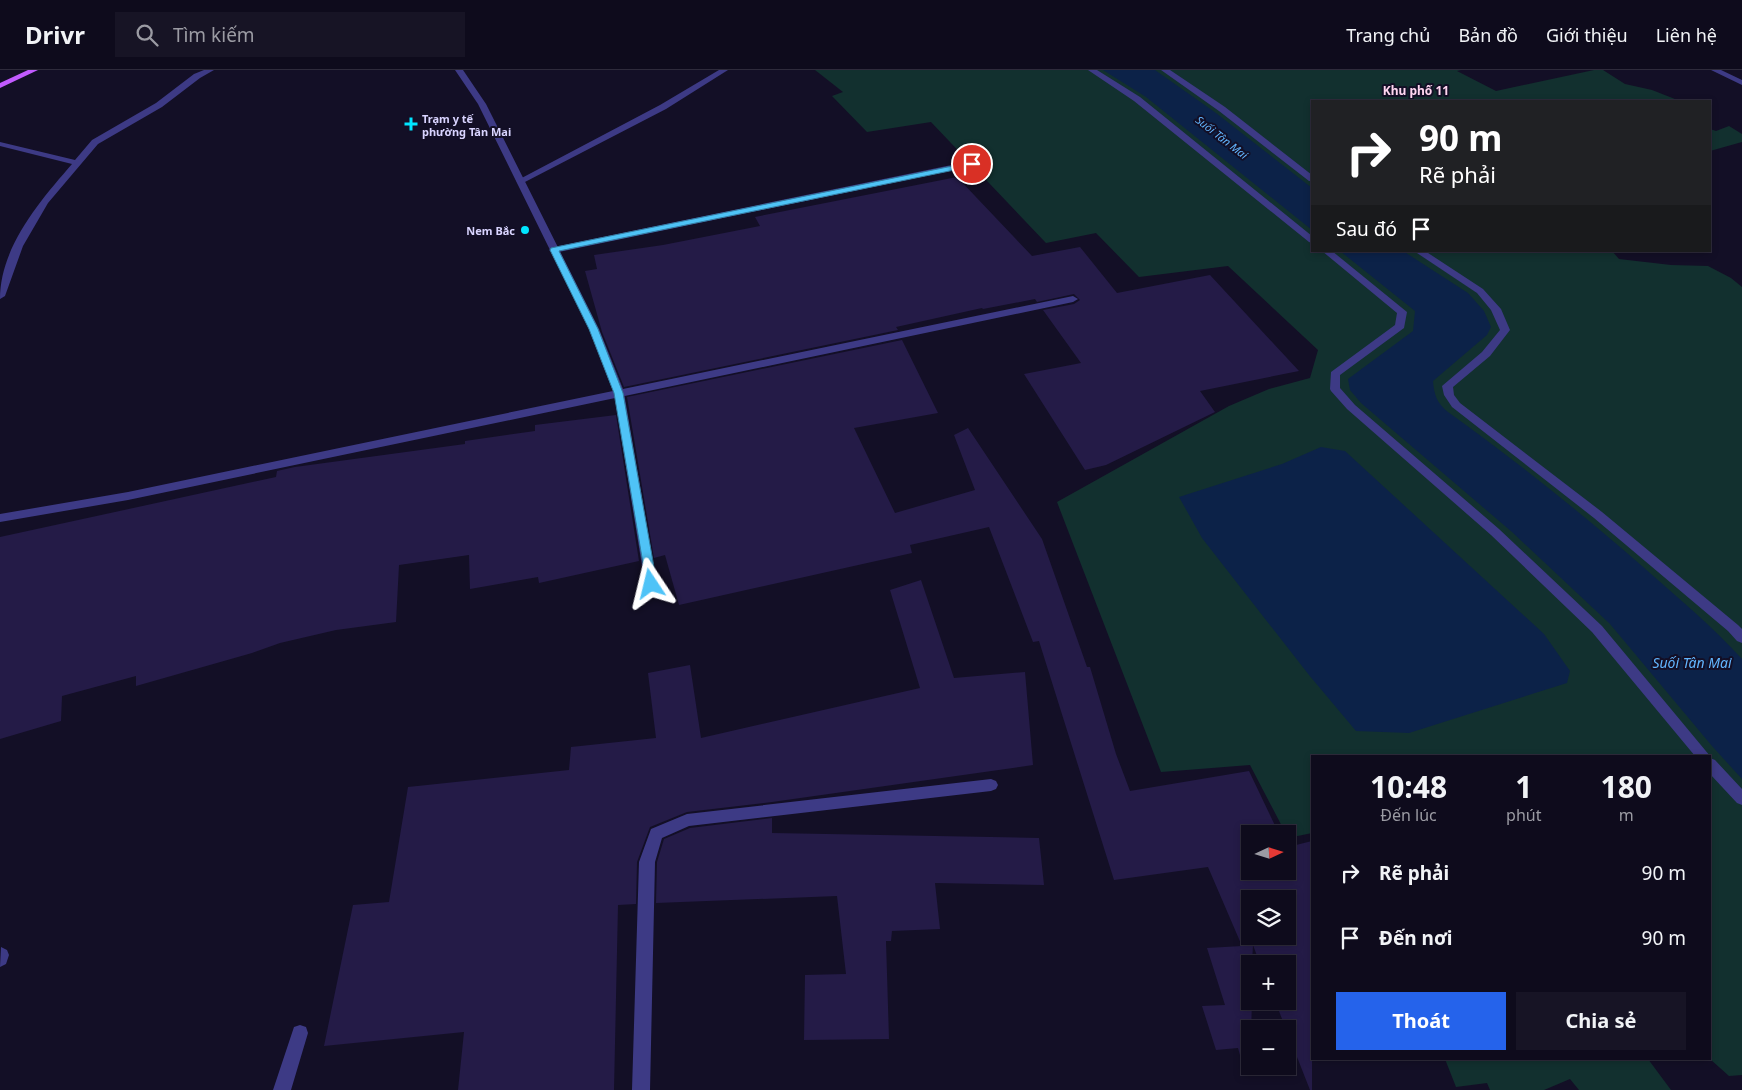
<!DOCTYPE html>
<html lang="vi">
<head>
<meta charset="utf-8">
<style>
  :root { --surface:#0e0b1c; --page:#171425; --text:#f1f3f6; --muted:#9b9ba3; --line:#2e2b3b; --accent:#2563eb }
  body { margin:0; font-family:"Noto Sans",sans-serif; background:var(--page); color:var(--text); height:100vh; display:flex; flex-direction:column; font-size:19px; white-space:nowrap }
  * { box-sizing:border-box; margin:0 }
  p { font-size:16px; color:var(--muted) }
  .icon { flex:none; width:28px; height:28px; fill:none; stroke:currentColor; stroke-width:2; stroke-linecap:round; stroke-linejoin:round }
  .map { position:relative; flex:1; overflow:hidden }
  .sheet { position:absolute; left:1311px; top:685px; width:400px; height:305px; display:flex; flex-direction:column; background:var(--surface); border-radius:0px; box-shadow:0 2px 8px #0003,0 0 0 1px var(--line) }
  .sheet>* { flex:none }
  .top-card { position:absolute; left:1311px; top:30px; width:400px; height:152px; border-radius:0px; box-shadow:0 2px 8px #0003,0 0 0 1px var(--line); background:#202124; color:#fff; overflow:hidden }
  .needle { width:32px; rotate:86deg }
  .fabs { position:absolute; left:1241px; top:755px; display:grid; gap:10px }
  .fabs a { display:grid; place-items:center; width:55px; height:55px; border-radius:0px; background:var(--surface); box-shadow:0 2px 8px #0003,0 0 0 1px var(--line); font-size:25px }
  .pin { position:absolute; display:grid; place-items:center; width:42px; height:42px; color:#fff; margin:-21px; border:2px solid #fff; border-radius:50%; box-shadow:0 1px 5px #0007 }
  .me { position:absolute; width:55px; margin:-28px; rotate:350deg; stroke-linejoin:round; filter:drop-shadow(0 0 4px #0008) }
  .turn { display:flex; align-items:center; gap:18px; height:105px; padding:0 25px; font-size:22px }
  .turn .icon { width:65px; height:65px; stroke-width:2.5 }
  .turn b { display:block; font-size:35px; line-height:42px }
  .then { display:flex; align-items:center; height:48px; padding:0 25px; background:#0003; gap:10px; font-size:19px }
  .eta { display:flex; justify-content:space-evenly; align-items:center; height:85px; text-align:center }
  .eta b { font-size:30px; font-weight:700; line-height:35px }
  .button { display:flex; gap:10px; margin-top:auto; padding:10px 25px }
  .button a { flex:1; height:58px; border-radius:0px; background:var(--accent); color:#fff; font-size:20px; font-weight:700; line-height:58px; text-align:center }
  .button a+a { background:var(--page); color:var(--text) }
  ul { padding:0; list-style:none }
  li { display:flex; align-items:center; gap:15px; height:65px; padding:0 25px }
  li div { flex:1 }
  li b { display:block; font-size:19px }
  li em { font-style:normal }
  header { display:flex; align-items:center; gap:30px; box-sizing:border-box; height:70px; padding:0 25px; background:var(--surface); border-bottom:1px solid var(--line) }
  header strong { font-size:24px }
  nav { display:flex; gap:28px; margin-inline-start:auto; font-size:18px }
  .search { width:350px; height:45px; background:var(--page); display:flex; align-items:center; gap:12px; box-sizing:border-box; padding:0 18px; border-radius:0px; color:var(--muted); font-size:19px }
  .map>svg:first-child { display:block }
</style>
</head>
<body>
<header>
<strong>Drivr</strong>
<div class="search"><svg class="icon" aria-label="search" viewBox="0 0 24 24"><circle cx="10" cy="10" r="6"/><path d="M15 15l6 6"/></svg>Tìm kiếm</div>
<nav><a>Trang chủ</a><a>Bản đồ</a><a>Giới thiệu</a><a>Liên hệ</a></nav>
</header>
<div class="map">
<svg width="1742" height="1020" viewBox="0 0 1742 1020">
  <rect width="100%" height="100%" fill="#130f26"/>
  <path fill="#12302f" d="M815,0H1461L1457,1L1496,21L1594,0H1603L1625,14L1652,20L1680,31H1312V181H1612L1619,189L1671,195L1708,196L1731,208L1742,217V1005L1729,1006L1710,989V686H1312V763L1288,768V764H1286L1250,695L1161,702L1057,432L1229,336L1269,319L1310,308L1318,280L1228,196L1139,207L1096,163L1046,173L931,52L867,62L832,26L843,22Z
    M1729,56L1742,64V72L1710,81V59L1716,61Z
    M1445,989H1648L1671,1020H1579L1570,1009L1544,1020H1490L1487,1013L1456,1017Z"/>
  <path fill="#0c2248" d="M1103,0H1155L1216,43L1312,118V160L1146,27Z
    M1340,181H1403L1468,223L1484,241L1491,257L1487,265L1433,311C1434,325 1437,333 1448,342C1515,390 1580,442 1642,496C1676,526 1711,555 1742,589V709L1712,676L1610,554L1512,462L1361,333L1350,320L1348,309L1413,261L1415,241Z
    M1321,377L1345,381L1544,564L1570,601L1567,613L1409,663L1356,661L1309,605L1202,468L1179,427L1282,394Z"/>
  <path fill="#241b47" fill-rule="evenodd" d="M957,107L1032,186L1080,177L1117,223L1210,205L1299,301L1200,321L1215,342L1106,395L1085,400L1024,304L1081,293L1043,240L1074,234L1080,230L1074,224L1037,232L1035,229L983,239L982,238L896,257L898,260L624,317L602,262L585,201L597,199L594,185L663,175L760,156L755,147Z
    M902,270L938,343L854,358L895,443L975,420L954,365L968,358L1042,469L1087,597H1090L1116,684L1130,721L1249,701L1279,764H1250V801H1288V777L1312,771V1020H1310L1275,931H1288V894H1260L1253,875L1252,894H1250V931H1252L1250,995L1243,996L1238,978L1216,980L1202,936L1225,935L1207,878L1242,876L1208,797L1114,810L1039,571L1033,572L989,457L910,475L912,483L679,535L665,485L654,488L627,327ZM1250,829H1288V866H1250Z
    M616,345L639,491L539,513L538,507L470,519L469,485L399,495L396,552L336,560L280,573L252,583L136,616V606L62,626L61,651L0,669V467L276,407L277,401L295,397L465,374V371L535,361V355Z
    M921,510L954,608L1025,602L1033,695L772,732L687,742L650,757L637,792L636,834L618,835L614,1020H458L464,962L324,976L353,835L389,832L408,717L569,700L571,677L656,668L648,603L690,595L701,668L920,618L890,520Z
    M772,748V763L1039,768L1044,815L935,813L940,859L892,861L891,871H886L889,969L804,970L805,905L846,904L837,826L656,833L657,792L664,769L690,758Z"/>
  <g fill="none" stroke-linecap="round" stroke-linejoin="round">
    <path fill="#3d3a85" fill-rule="evenodd" d="M719,0H728L666,39L523,113L516,111L660,35Z
      M1088,0H1097L1140,27L1312,166V173L1309,172L1134,31Z
      M1161,0H1170L1225,37L1312,105V111H1309L1219,41Z
      M971,91L974,92V96L554,183L549,180L554,177Z
      M1322,181H1332L1407,242L1404,258L1340,305V318L1355,335L1499,459L1602,556L1710,686H1695L1592,562L1491,465L1347,339L1331,321L1330,319L1331,302L1395,255L1397,243Z
      M1414,181H1425L1483,219L1501,239L1510,260L1490,286L1453,317L1454,325L1460,333L1602,442L1738,555L1742,559V573L1737,571L1728,561L1594,448L1452,337L1444,325L1442,316L1482,282L1500,260L1491,240L1477,223Z
      M619,320L624,323L657,514L655,517H647L645,514L614,323Z
      M1710,688L1715,690L1742,719V735L1737,733L1710,704Z"/>
    <path fill="#3d3a85" fill-rule="evenodd" d="M204,0H214L200,8L162,37L98,74L48,133L23,176L5,226L0,229C0,177 40,131 72,94L0,76V72L75,90L92,70L156,33L194,4Z
      M455,0H463L486,34L599,259L623,319L1073,226L1078,229L1073,232L128,430L0,452V444L128,422L613,321L589,259L478,34Z
      M1711,0H1721L1742,10V15Z
      M991,709L996,711L998,715L996,719L991,721L689,756L662,768L655,792L650,1020H632L639,792L651,759L687,744Z
      M1,877L7,880L9,885L6,894L0,897Z
      M300,955L306,957L308,963L291,1020H273L294,957Z"/>
    <path fill="#c25bff" fill-rule="evenodd" d="M28,0H38L0,18V13Z"/>
  </g>
  <path fill="#4fc3f7" stroke="#337fa1" d="M972,92L975,94L974,96L559,181L598,259L623,323L657,514L651,518L647,517L614,323L589,259L550,180L551,178Z"/>
  <g fill="#00e5ff" stroke="#130f26" stroke-width="2">
    <path d="M408.5 46.5h5v5h5v5h-5v5h-5v-5h-5v-5h5z"/>
    <circle cx="525" cy="160" r="5"/>
  </g>
  <g text-anchor="middle" dominant-baseline="central" stroke-width="4" stroke-linejoin="round" paint-order="stroke">
    <g font-size="11" font-weight="bold" fill="#d9d4ff" stroke="#130f26" text-anchor="start">
      <text x="422" y="48">Trạm y tế<tspan x="422" dy="13">phường Tân Mai</tspan></text>
      <text x="515" y="160" text-anchor="end">Nem Bắc</text>
    </g>
    <g font-size="11" font-style="italic" fill="#62b6ff" stroke="#130f26">
      <text transform="translate(1222 67) rotate(38)">Suối Tân Mai</text>
    </g>
    <g font-size="12" font-weight="bold" fill="#ffd6f0" stroke="#130f26">
      <text x="1416" y="20">Khu phố 11</text>
    </g>
    <g font-size="14" font-style="italic" fill="#62b6ff" stroke="#130f26">
      <text x="1692" y="592">Suối Tân Mai</text>
    </g>
  </g>
</svg>
<div class="fabs">
<a><svg class="needle" viewBox="-14 -14 28 28"><path d="M0-13l5 13h-10z" fill="#e53935"/><path d="M0 13l5-13h-10z" fill="#9b9ba3"/></svg></a>
<a><svg class="icon" aria-label="layers" viewBox="0 0 24 24"><path d="M12 4l9 5-9 5-9-5zM3 14l9 5 9-5"/></svg></a>
<a>+</a>
<a>−</a>
</div>
<div class="pin" style="left:972px;top:94px;background:#d93025"><svg class="icon" aria-label="arrive" viewBox="0 0 24 24"><path d="M6 21V4h12l-3 4 3 4H6"/></svg></div>
<svg class="me" style="left:651px;top:514px" viewBox="-20 -20 40 40"><path d="M0-17L14 15 0 8-14 15z" fill="#4fc3f7" stroke="#fff" stroke-width="4"/></svg>
<div class="top-card">
<div class="turn"><svg class="icon" aria-label="right" viewBox="0 0 24 24"><path d="M7 20v-9h11M14 6l5 5-5 5"/></svg><div><b>90 m</b>Rẽ phải</div></div>
<div class="then">Sau đó<svg class="icon" aria-label="arrive" viewBox="0 0 24 24"><path d="M6 21V4h12l-3 4 3 4H6"/></svg></div>
</div>
<section class="sheet">
<div class="eta">
<div><b>10:48</b><p>Đến lúc</p></div>
<div><b>1</b><p>phút</p></div>
<div><b>180</b><p>m</p></div>
</div>
<ul>
<li><svg class="icon" aria-label="right" viewBox="0 0 24 24"><path d="M7 20v-9h11M14 6l5 5-5 5"/></svg><div><b>Rẽ phải</b></div><em>90 m</em></li>
<li><svg class="icon" aria-label="arrive" viewBox="0 0 24 24"><path d="M6 21V4h12l-3 4 3 4H6"/></svg><div><b>Đến nơi</b></div><em>90 m</em></li>
</ul>
<div class="button"><a>Thoát</a><a>Chia sẻ</a></div>
</section>
</div>
</body>
</html>
